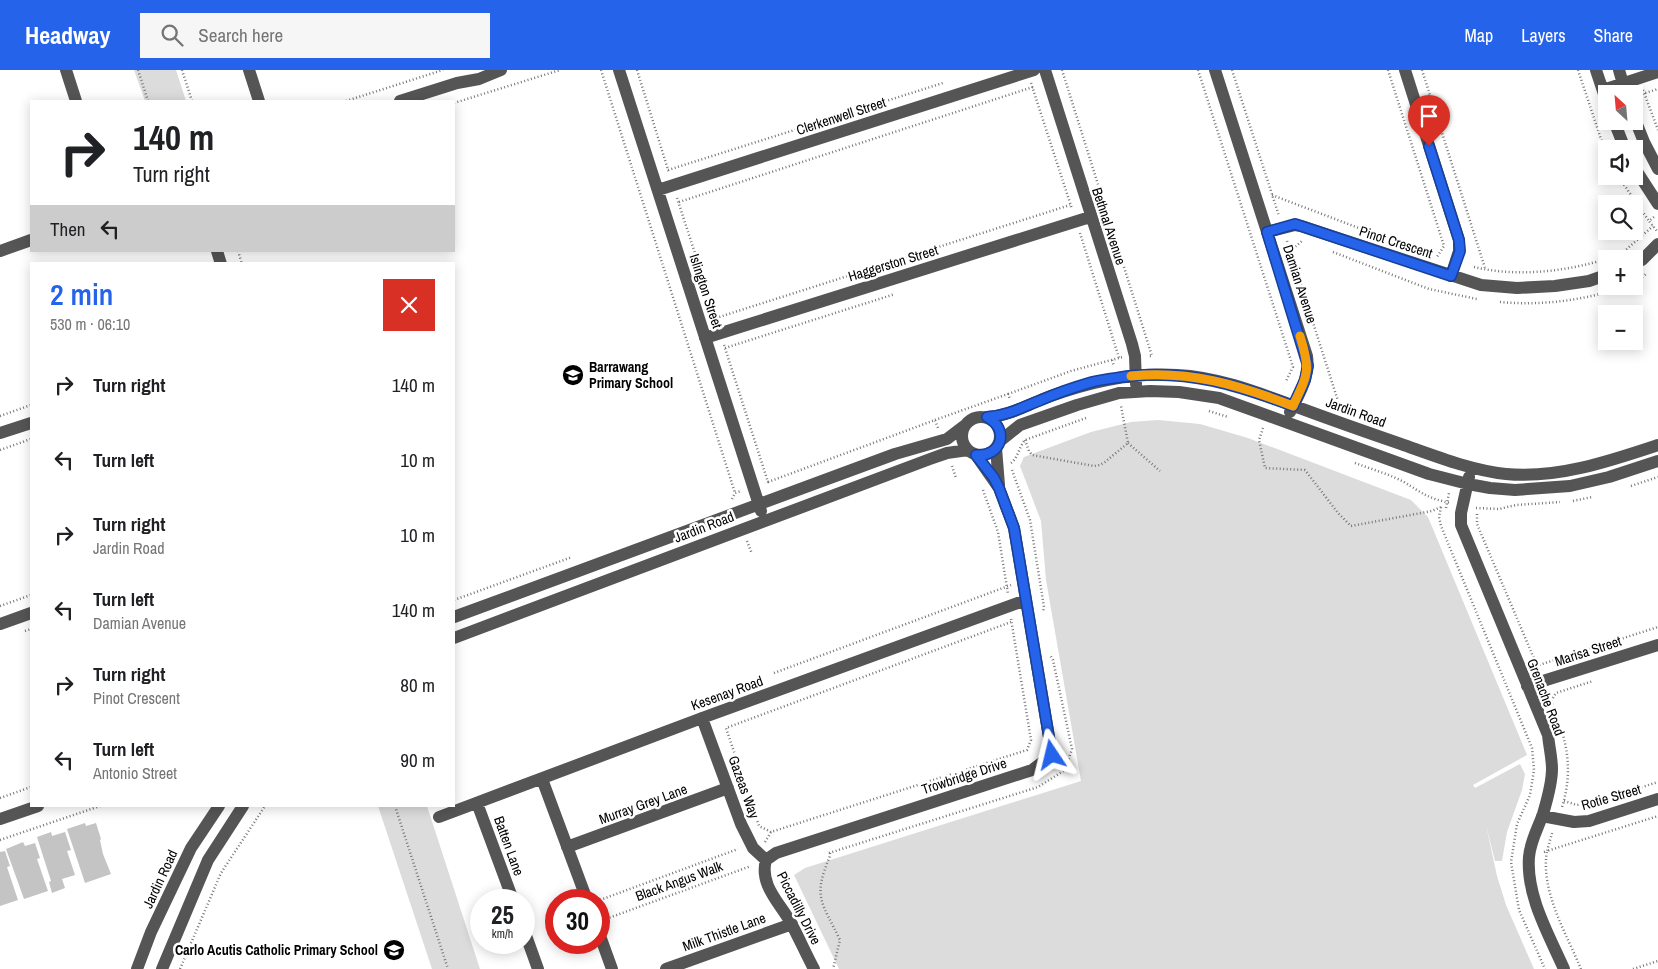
<!DOCTYPE html>
<html lang="en">
<head>
<meta charset="utf-8">
<style>
  :root { --surface:#fff; --page:#f6f6f6; --text:#202124; --muted:#757577; --accent:#2563eb }
  body { margin:0; font-family:"Archivo Narrow",sans-serif; background:var(--page); color:var(--text); height:100vh; display:flex; flex-direction:column; font-size:19px; white-space:nowrap }
  * { box-sizing:border-box; margin:0 }
  p { font-size:16px; color:var(--muted) }
  .icon { flex:none; width:28px; height:28px; fill:none; stroke:currentColor; stroke-width:2; stroke-linecap:round; stroke-linejoin:round }
  .map { position:relative; flex:1; overflow:hidden }
  .drawer { position:absolute; left:30px; top:192px; width:425px; height:545px; display:flex; flex-direction:column; background:var(--surface); border-radius:0px; box-shadow:0 2px 12px #0003 }
  .drawer>* { flex:none }
  .guide { position:absolute; left:30px; top:30px; width:425px; height:152px; border-radius:0px; box-shadow:0 2px 12px #0003; background:#fff; color:var(--text); overflow:hidden }
  .needle { width:32px; rotate:334deg }
  .buttons { position:absolute; left:1598px; top:15px; display:grid; gap:10px }
  .buttons a { display:grid; place-items:center; width:45px; height:45px; border-radius:0px; background:var(--surface); box-shadow:0 2px 12px #0003; font-size:25px }
  .speed { position:absolute; left:470px; top:819px; display:flex; gap:10px; font-size:25px; font-weight:700; text-align:center }
  .speed>* { display:grid; place-content:center; width:65px; height:65px; border-radius:50%; background:var(--surface); box-shadow:0 2px 12px #0003; line-height:1 }
  .speed small { font-size:12px; font-weight:400 }
  .speed .limit { border:8px solid #d22; background:#fff; color:#111 }
  .pin { position:absolute; display:grid; place-items:center; width:42px; height:42px; color:#fff; margin:-51px -21px; border-radius:50% 50% 50% 0; rotate:-45deg; box-shadow:0 0 5px #0007 }
  .pin .icon { rotate:45deg }
  .me { position:absolute; width:55px; margin:-28px; rotate:350deg; stroke-linejoin:round; filter:drop-shadow(0 0 4px #0008) }
  .turn { display:flex; align-items:center; gap:18px; height:105px; padding:0 20px; font-size:22px }
  .turn .icon { width:65px; height:65px; stroke-width:2.5 }
  .turn b { display:block; font-size:35px; line-height:42px }
  .then { display:flex; align-items:center; height:48px; padding:0 20px; background:#0003; gap:10px; font-size:19px }
  .round { display:grid; place-items:center; flex:none; width:52px; height:52px; border-radius:0px; background:var(--page) }
  .headline { display:flex; align-items:center; justify-content:space-between; height:85px; padding:0 20px }
  h1 { font-size:30px; font-weight:600; line-height:38px; color:var(--accent) }
  ul { padding:0; list-style:none }
  li { display:flex; align-items:center; gap:15px; height:75px; padding:0 20px }
  li div { flex:1 }
  li b { display:block; font-size:19px }
  li em { font-style:normal }
  header { display:flex; align-items:center; gap:30px; box-sizing:border-box; height:70px; padding:0 25px; background:var(--accent); color:#fff }
  header strong { font-size:24px }
  nav { display:flex; gap:28px; margin-inline-start:auto; font-size:18px }
  .search { width:350px; height:45px; background:var(--page); display:flex; align-items:center; gap:12px; box-sizing:border-box; padding:0 18px; border-radius:0px; color:var(--muted); font-size:19px }
  .map>svg:first-child { display:block }
</style>
</head>
<body>
<header>
<strong>Headway</strong>
<div class="search"><svg class="icon" aria-label="search" viewBox="0 0 24 24"><circle cx="10" cy="10" r="6"/><path d="M15 15l6 6"/></svg>Search here</div>
<nav><a>Map</a><a>Layers</a><a>Share</a></nav>
</header>
<div class="map">
<svg width="1658" height="899" viewBox="0 0 1658 899">
  <rect width="100%" height="100%" fill="#fff"/>
  <path fill="#dcdcdc" d="M134,0H176L186,31H145Z
    M1158,350L1200,354L1248,368L1411,430L1428,447L1527,685L1473,715L1475,718L1520,694L1525,704L1522,720L1507,762L1502,791H1495L1486,755L1497,806L1506,835L1534,899H839L794,805L805,798L1081,711L1046,510L1041,451L1020,396L1024,387L1091,362L1131,352Z
    M378,736H427L480,899H432Z"/>
  <path fill="#c4c4c4" d="M85,753L86,756L96,753L101,769L100,770L103,784L111,804L85,813L67,759Z
    M51,762L52,766L65,762L71,780L67,781L75,805L62,809L65,818L52,823L49,812L51,811L37,767Z
    M23,772L25,776L35,773L40,788L37,789L48,821L24,829L6,779Z
    M5,781L10,796L7,797L18,830L0,836V782Z"/>
  <g fill="none" stroke-linecap="round" stroke-linejoin="round">
    <path stroke="#777" stroke-width="2.5" stroke-dasharray="1 2.5" stroke-linecap="butt" d="M138,0L148,31
      M182,0L192,31
      M601,0L735,423
      M637,0L669,103
      M1062,0L1152,286H1148
      M1198,0L1293,297L1286,311
      M1232,0L1279,146
      M1388,0L1444,176L1437,187
      M1422,0L1485,198
      M1578,0L1606,84
      M1031,13L1072,139
      M1643,20L1658,60
      M1642,24L1658,19
      M346,31L443,0
      M454,33L560,0
      M668,100L943,13
      M1618,106L1649,151
      M1272,125L1385,168
      M677,128L717,251
      M679,132L1033,17
      M1654,147L1649,151L1657,161
      M1080,163L1119,288L1123,287
      M1287,171L1338,331
      M238,181L242,194
      M1290,181L1302,171
      M1333,182L1429,219L1477,229
      M1608,189L1620,185L1653,156
      M1474,197C1516,207 1565,202 1606,189
      M1634,214L1646,204
      M1500,232C1543,236 1586,230 1627,216
      M716,248L1070,135
      M724,275L768,412L765,413
      M725,278L895,224
      M1112,290L1114,296
      M1008,324L1071,301L1119,288
      M1209,341L1228,347
      M0,346L31,335
      M935,350L1008,324L1010,329
      M1263,358L1259,370L1265,398L1305,400L1338,443L1351,456L1432,441L1441,437
      M1025,370L1029,381L1032,385L1094,396L1100,395L1105,392L1128,373L1121,336
      M1128,373L1160,401
      M0,380L31,369
      M1011,393C1018,388 1019,377 1025,370L1086,348
      M1355,393C1371,399 1389,404 1404,412C1422,423 1429,429 1451,433
      M952,396L956,408
      M1012,400L1030,450L1044,537L1043,542
      M768,412L935,350L938,358
      M1631,416L1658,407
      M983,420L998,462L1008,524
      M732,429L735,423L741,421
      M1573,431L1592,427
      M1441,437L1439,447L1441,456L1532,678L1534,700L1530,725L1517,754L1511,792L1519,840L1545,899
      M1446,438L1449,423
      M1476,438L1499,439L1516,435L1560,432
      M1477,444V454L1538,598
      M747,471L752,484
      M454,530L572,487
      M0,536L31,525
      M25,561L31,559
      M1536,596L1658,557
      M774,603L1011,515
      M1548,624C1565,663 1575,696 1562,737
      M1551,631L1556,623L1593,611
      M0,728L31,717
      M1564,731L1577,735L1595,732L1658,712
      M395,736L448,899
      M771,762L759,756L726,658L1011,552
      M0,770L100,736
      M765,772L771,762L1027,680L1031,670L1011,549
      M1544,782L1547,781L1552,763
      M829,783L1038,717L1065,700L1072,679L1053,590L1050,585
      M830,783V786C812,828 822,832 840,870L833,899
      M600,830L738,779
      M603,850L751,796
      M180,899L221,803L265,736
      M1581,899C1566,863 1540,820 1547,781L1658,746
      M1633,899L1658,891"/>
    <path stroke="#555" stroke-width="12" d="M66,0L76,31
      M249,0L259,31
      M619,0L761,441
      M1045,0L1132,274L1135,286L1136,314
      M1215,0L1307,286C1310,306 1299,325 1290,342
      M1405,0L1459,170V181L1451,206
      M1596,0L1606,30
      M1619,0L1626,24
      M1603,20L1658,2
      M400,31L457,13L479,9L501,0
      M1634,47L1644,72L1658,99
      M1614,51L1625,79
      M1634,97L1658,134
      M658,120L1034,0
      M1267,162L1295,155L1301,156L1481,215L1517,218L1555,216L1589,211L1606,205
      M0,181L31,170
      M217,181L221,194
      M1634,194L1642,190L1658,174
      M705,268L1090,147
      M962 366a19 19 0 1 1 38 0a19 19 0 1 1-38 0Z
      M987,347C1009,346 1027,335 1048,327C1089,312 1132,302 1177,305C1219,307 1259,323 1297,337C1332,350 1366,362 1401,374C1435,386 1470,400 1506,404C1557,409 1610,391 1658,375
      M0,363L31,353
      M1000,371L1020,355L1077,335L1119,323L1150,321L1179,322L1219,328L1429,404L1468,414L1490,418L1515,420L1570,416L1609,407L1658,391
      M996,378L999,415
      M1469,407L1461,443V455L1548,665C1549,676 1552,688 1552,699C1552,714 1547,730 1543,744C1538,758 1530,772 1529,787C1526,826 1549,865 1564,899
      M454,547L895,384L947,369L964,356
      M0,554L31,543
      M454,568L930,389L947,383L968,380
      M1527,616L1658,575
      M702,648L741,754L753,778L766,790
      M542,709L587,830
      M477,733L513,830
      M1542,746L1574,752L1589,751L1658,729
      M439,747L702,648L1026,530
      M0,749L38,736
      M567,777L728,718
      M766,790L776,783L1032,700L1052,685L1014,458L999,418L976,385
      M766,790C759,815 780,833 791,853C799,868 806,884 814,899
      M524,860L538,899
      M599,863L612,899
      M137,899L151,862L191,778L219,736
      M162,899L208,790L243,736
      M666,899L792,854"/>
  </g>
  <g fill="none" stroke-linecap="round" stroke-linejoin="round">
    <g stroke="#184099" stroke-width="12">
      <path id="route" d="M1052,685L1014,458L999,418L994,408L976,385C1002,387 1010,359 987,347C1007,346 1023,337 1041,330C1057,323 1075,317 1092,312C1104,309 1117,308 1129,306C1190,300 1237,315 1293,336L1305,310L1308,296L1267,162L1295,154L1451,206L1460,181L1459,170L1429,76"/>
    </g>
    <use href="#route" stroke="#2563eb" stroke-width="9"/>
    <path stroke="#f59e0b" stroke-width="9" d="M1131,306C1190,300 1239,315 1293,336C1308,304 1311,301 1300,266"/>
  </g>
  <defs>
    <g id="school-disc" transform="scale(1.125)"><circle r="9.5" fill="#000" stroke="#fff"/><path d="M0-5L7-2L0 1L-7-2ZM-4 1L0 2.5L4 1V4Q0 6-4 4Z" fill="#fff"/></g>
  </defs>
  <g fill-rule="evenodd">
    <use href="#school-disc" x="573" y="305"/>
    <use href="#school-disc" x="394" y="880"/>
  </g>
  <g text-anchor="middle" dominant-baseline="central" stroke-width="5" stroke-linejoin="round" paint-order="stroke">
    <g font-size="14" fill="#000" stroke="#fff">
      <text transform="translate(841 46) rotate(-18)">Clerkenwell Street</text>
      <text transform="translate(1109 156) rotate(72)">Bethnal Avenue</text>
      <text transform="translate(1396 172) rotate(18)">Pinot Crescent</text>
      <text transform="translate(893 193) rotate(-17)">Haggerston Street</text>
      <text transform="translate(1300 214) rotate(72)">Damian Avenue</text>
      <text transform="translate(706 221) rotate(72)">Islington Street</text>
      <text transform="translate(1356 342) rotate(20)">Jardin Road</text>
      <text transform="translate(704 457) rotate(-21)">Jardin Road</text>
      <text transform="translate(1588 581) rotate(-18)">Marisa Street</text>
      <text transform="translate(727 623) rotate(-20)">Kesenay Road</text>
      <text transform="translate(1546 627) rotate(69)">Grenache Road</text>
      <text transform="translate(964 706) rotate(-18)">Trowbridge Drive</text>
      <text transform="translate(744 717) rotate(70)">Gazeas Way</text>
      <text transform="translate(1611 727) rotate(-16)">Rotie Street</text>
      <text transform="translate(643 734) rotate(-20)">Murray Grey Lane</text>
      <text transform="translate(509 776) rotate(70)">Batten Lane</text>
      <text transform="translate(160 809) rotate(-65)">Jardin Road</text>
      <text transform="translate(679 811) rotate(-20)">Black Angus Walk</text>
      <text transform="translate(799 838) rotate(63)">Piccadilly Drive</text>
      <text transform="translate(724 862) rotate(-20)">Milk Thistle Lane</text>
    </g>
    <g font-size="14" font-weight="bold" fill="#000" stroke="#fff" text-anchor="start">
      <text x="589" y="297">Barrawang<tspan x="589" dy="16">Primary School</tspan></text>
      <text x="378" y="880" text-anchor="end">Carlo Acutis Catholic Primary School</text>
    </g>
  </g>
</svg>
<div class="buttons">
<a><svg class="needle" viewBox="-14 -14 28 28"><path d="M0-13l5 13h-10z" fill="#e53935"/><path d="M0 13l5-13h-10z" fill="#757577"/></svg></a>
<a><svg class="icon" aria-label="sound" viewBox="0 0 24 24"><path d="M4 9h4l5-4v14l-5-4H4zM17 9q2 3 0 6"/></svg></a>
<a><svg class="icon" aria-label="search" viewBox="0 0 24 24"><circle cx="10" cy="10" r="6"/><path d="M15 15l6 6"/></svg></a>
<a>+</a>
<a>−</a>
</div>
<div class="speed"><div>25<small>km/h</small></div><div class="limit">30</div></div>
<div class="pin" style="left:1429px;top:76px;background:#d93025"><svg class="icon" aria-label="arrive" viewBox="0 0 24 24"><path d="M6 21V4h12l-3 4 3 4H6"/></svg></div>
<svg class="me" style="left:1052px;top:685px" viewBox="-20 -20 40 40"><path d="M0-17L14 15 0 8-14 15z" fill="#2563eb" stroke="#fff" stroke-width="4"/></svg>
<div class="guide">
<div class="turn"><svg class="icon" aria-label="right" viewBox="0 0 24 24"><path d="M7 20v-9h11M14 6l5 5-5 5"/></svg><div><b>140 m</b>Turn right</div></div>
<div class="then">Then<svg class="icon" aria-label="left" viewBox="0 0 24 24"><path d="M17 20v-9H6M10 6l-5 5 5 5"/></svg></div>
</div>
<section class="drawer">
<div class="headline"><div><h1>2 min</h1><p>530 m · 06:10</p></div><a class="round" style="background:#d93025;color:#fff"><svg class="icon" aria-label="close" viewBox="0 0 24 24"><path d="M6 6l12 12M18 6L6 18"/></svg></a></div>
<ul>
<li><svg class="icon" aria-label="right" viewBox="0 0 24 24"><path d="M7 20v-9h11M14 6l5 5-5 5"/></svg><div><b>Turn right</b></div><em>140 m</em></li>
<li><svg class="icon" aria-label="left" viewBox="0 0 24 24"><path d="M17 20v-9H6M10 6l-5 5 5 5"/></svg><div><b>Turn left</b></div><em>10 m</em></li>
<li><svg class="icon" aria-label="right" viewBox="0 0 24 24"><path d="M7 20v-9h11M14 6l5 5-5 5"/></svg><div><b>Turn right</b><p>Jardin Road</p></div><em>10 m</em></li>
<li><svg class="icon" aria-label="left" viewBox="0 0 24 24"><path d="M17 20v-9H6M10 6l-5 5 5 5"/></svg><div><b>Turn left</b><p>Damian Avenue</p></div><em>140 m</em></li>
<li><svg class="icon" aria-label="right" viewBox="0 0 24 24"><path d="M7 20v-9h11M14 6l5 5-5 5"/></svg><div><b>Turn right</b><p>Pinot Crescent</p></div><em>80 m</em></li>
<li><svg class="icon" aria-label="left" viewBox="0 0 24 24"><path d="M17 20v-9H6M10 6l-5 5 5 5"/></svg><div><b>Turn left</b><p>Antonio Street</p></div><em>90 m</em></li>
</ul>
</section>
</div>
</body>
</html>
